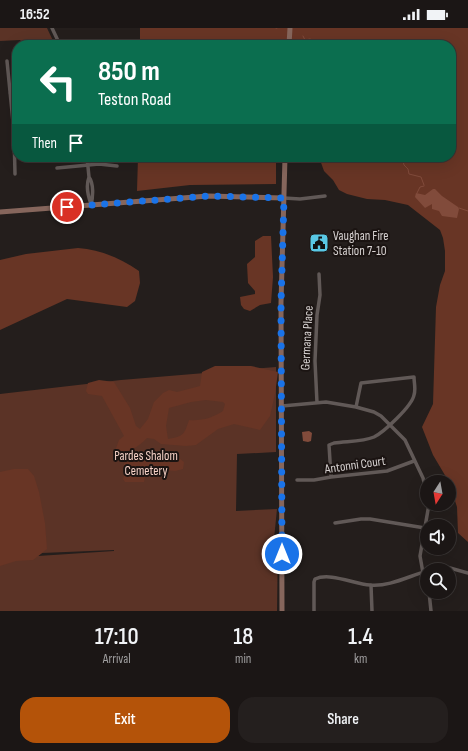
<!DOCTYPE html>
<html lang="en">
<head>
<meta charset="utf-8">
<style>
  :root { --surface:#1b1615; --page:#241f1e; --text:#f1f3f6; --muted:#a09fa0; --line:#393534; --accent:#b45309 }
  body { margin:0; font-family:"Sofia Sans Condensed",sans-serif; background:var(--page); color:var(--text); height:100vh; display:flex; flex-direction:column; font-size:15px; white-space:nowrap }
  * { box-sizing:border-box; margin:0 }
  p { font-size:13px; color:var(--muted) }
  .icon { flex:none; width:22px; height:22px; fill:none; stroke:currentColor; stroke-width:2; stroke-linecap:round; stroke-linejoin:round }
  .map { position:relative; height:583px; overflow:hidden }
  .details { display:flex; flex-direction:column; background:var(--surface); flex:1 }
  .details>* { flex:none }
  .banner { position:absolute; left:12px; top:12px; width:444px; height:122px; border-radius:16px; box-shadow:0 4px 16px #0002,0 0 0 1px var(--line); background:#0b6e4f; color:#fff; overflow:hidden }
  .needle { width:26px; rotate:191deg }
  .controls { position:absolute; left:420px; top:447px; display:grid; gap:8px }
  .controls a { display:grid; place-items:center; width:36px; height:36px; border-radius:50%; background:var(--surface); box-shadow:0 4px 16px #0002,0 0 0 1px var(--line); font-size:20px }
  .pin { position:absolute; display:grid; place-items:center; width:34px; height:34px; color:#fff; margin:-17px; border:2px solid #fff; border-radius:50%; box-shadow:0 1px 4px #0007 }
  .me { position:absolute; width:44px; margin:-22px; rotate:0deg; stroke-linejoin:round; filter:drop-shadow(0 0 3px #0008) }
  .turn { display:flex; align-items:center; gap:14px; height:84px; padding:0 20px; font-size:18px }
  .turn .icon { width:52px; height:52px; stroke-width:2.5 }
  .turn b { display:block; font-size:28px; line-height:34px }
  .then { display:flex; align-items:center; height:38px; padding:0 20px; background:#0003; gap:8px; font-size:15px }
  .eta { display:flex; justify-content:space-evenly; align-items:center; height:68px; text-align:center }
  .eta b { font-size:24px; font-weight:600; line-height:28px }
  .cta { display:flex; gap:8px; margin-top:auto; padding:8px 20px }
  .cta a { flex:1; height:46px; border-radius:16px; background:var(--accent); color:#fff; font-size:16px; font-weight:600; line-height:46px; text-align:center }
  .cta a+a { background:var(--page); color:var(--text) }
  .status { display:flex; justify-content:space-between; align-items:center; height:28px; padding:0 20px; background:var(--surface); direction:ltr }
  .status svg { height:11px; fill:currentColor }
  .map>svg:first-child { display:block }
</style>
</head>
<body>
<div class="status"><b>16:52</b><svg viewBox="0 0 49 12"><path d="M0 12V9h3v3zM5 12V6h3v6zM10 12V3h3v9zM15 12V0h3v12zM26 1h20v11H26zM47 4h2v5h-2z"/></svg></div>
<div class="map">
<svg width="468" height="583" viewBox="0 0 468 583">
  <rect width="100%" height="100%" fill="#241e1c"/>
  <path fill="#5b3326" fill-rule="evenodd" d="M0,0H47L55,17H25L20,12L0,13Z
    M276,339V424L237,426L236,483L277,481L274,511H278L277,583H0V366L121,352ZM114,522V523L38,528L42,525Z"/>
  <path fill="#683525" fill-rule="evenodd" d="M140,0H468V514L458,505L457,479L449,454L433,427L422,399L433,376L436,279L440,257L445,243V223L443,210L440,202L408,177L385,172L367,171L347,166L339,162L333,152L324,143L319,129H451V17H140Z
    M138,129H276V156L190,157L137,163Z
    M263,208H271L273,249L271,275L260,277L250,283L244,281L241,277L240,269L255,266V263L248,255L247,236L255,229V213Z
    M78,220C101,222 120,230 139,243L140,255L135,273L127,279L67,271L0,302V232L26,226Z
    M215,338H251L278,344L275,366L270,388L260,402L234,396L218,401L196,417L186,418L161,416L154,411L147,410C138,419 131,423 119,426L115,423L119,412L124,408L102,368L88,366L86,363L88,355L99,352L114,354L130,380L136,398L140,401L148,391L154,374L163,365L169,362L177,364L200,358L202,344ZM206,372L223,374L225,376L223,383C212,390 202,393 189,392C184,407 184,408 168,411L166,398L169,380L191,374Z
    M165,424L176,428L184,434L183,441L175,443L147,440L144,454H125L123,451L125,443L124,435L149,426Z
    M14,441H28L34,448L39,464L45,495L47,521L33,532L16,533L0,538V444Z"/>
  <path fill="#814b3b" d="M433,161H435L442,168L458,179L459,181L457,190L442,188L439,183L432,181V176L425,180L415,169L416,165L425,167Z
    M309,403L312,405L311,413L308,414L303,413L302,404Z"/>
  <g fill="none" stroke-linecap="round" stroke-linejoin="round">
    <path stroke="#814b3b" stroke-width="1" d="M276,0H277
      M303,8L305,12L310,11L316,14V17
      M402,129L404,137L408,141L409,146L421,149L424,157
      M417,165L420,159L424,158
      M459,180L468,183"/>
    <path stroke="#615957" stroke-width="3.5" d="M52,0L60,17
      M7,33L14,104L15,146
      M10,65L17,64
      M87,129L89,149C94,156 93,169 91,177
      M57,140L99,136L117,138
      M89,149C86,157 88,168 91,176
      M284,170L300,171L325,168
      M317,375L315,333L317,287L320,267L319,246
      M282,378L326,374L356,379L374,384L381,388L405,412L423,450L427,466
      M331,449L329,417L334,415C346,413 362,414 374,409C384,404 412,378 414,367C416,361 414,355 414,349L361,355L356,379
      M297,452H314L331,449L387,443L414,433
      M335,495L361,491H370L425,500
      M435,542L450,540L468,545
      M427,556L423,545L420,528L429,476
      M371,557L372,583
      M429,564L431,583
      M314,583V554L315,551C330,544 354,556 370,557C389,559 409,548 427,543"/>
    <path stroke="#86665c" stroke-width="5" d="M289,17L290,0
      M0,184L208,168L284,170
      M282,583L281,275L285,129"/>
  </g>
  <g fill="none" stroke-linecap="round" stroke-linejoin="round">
    <path stroke="#1a73e8" stroke-width="7" stroke-dasharray="0 12.6" d="M67,179L208,168L284,170L281,275L282,526"/>
  </g>
  <defs>
    <g id="civic-square" transform="scale(1)"><rect x="-9" y="-9" width="18" height="18" rx="4" fill="#59c8e5" stroke="#1b1412"/><path d="M-.6-6.5H3V-4.5H.6V-3L4-1V1h2V6H-6V1h2V-1L-.6-3ZM-1.2 2.5V6h2.4V2.5Z" fill="#111"/></g>
  </defs>
  <g fill-rule="evenodd">
    <use href="#civic-square" x="319" y="215"/>
  </g>
  <g text-anchor="middle" dominant-baseline="central" stroke-width="4" stroke-linejoin="round" paint-order="stroke">
    <g font-size="13" fill="#d7d2d1" stroke="#1b1412" text-anchor="start">
      <text x="333" y="208">Vaughan Fire<tspan x="333" dy="15">Station 7-10</tspan></text>
    </g>
    <g font-size="13" fill="#d7d2d1" stroke="#1b1412">
      <text transform="translate(307 310) rotate(-87)">Germana Place</text>
      <text transform="translate(355 437) rotate(-8)">Antonni Court</text>
    </g>
    <g font-size="13" fill="#f6d2c7" stroke="#1b1412">
      <text x="146" y="428">Pardes Shalom<tspan x="146" dy="15">Cemetery</tspan></text>
    </g>
  </g>
</svg>
<div class="controls">
<a><svg class="needle" viewBox="-14 -14 28 28"><path d="M0-13l5 13h-10z" fill="#e53935"/><path d="M0 13l5-13h-10z" fill="#a09fa0"/></svg></a>
<a><svg class="icon" aria-label="sound" viewBox="0 0 24 24"><path d="M4 9h4l5-4v14l-5-4H4zM17 9q2 3 0 6"/></svg></a>
<a><svg class="icon" aria-label="search" viewBox="0 0 24 24"><circle cx="10" cy="10" r="6"/><path d="M15 15l6 6"/></svg></a>
</div>
<div class="pin" style="left:67px;top:179px;background:#d93025"><svg class="icon" aria-label="arrive" viewBox="0 0 24 24"><path d="M6 21V4h12l-3 4 3 4H6"/></svg></div>
<svg class="me" style="left:282px;top:526px" viewBox="-20 -20 40 40"><circle r="17" fill="#1a73e8" stroke="#fff" stroke-width="3"/><path d="M0-11L8 9 0 5-8 9z" fill="#fff"/></svg>
<div class="banner">
<div class="turn"><svg class="icon" aria-label="left" viewBox="0 0 24 24"><path d="M17 20v-9H6M10 6l-5 5 5 5"/></svg><div><b>850 m</b>Teston Road</div></div>
<div class="then">Then<svg class="icon" aria-label="arrive" viewBox="0 0 24 24"><path d="M6 21V4h12l-3 4 3 4H6"/></svg></div>
</div>
</div>
<section class="details">
<div class="eta">
<div><b>17:10</b><p>Arrival</p></div>
<div><b>18</b><p>min</p></div>
<div><b>1.4</b><p>km</p></div>
</div>
<div class="cta"><a>Exit</a><a>Share</a></div>
</section>
</body>
</html>
